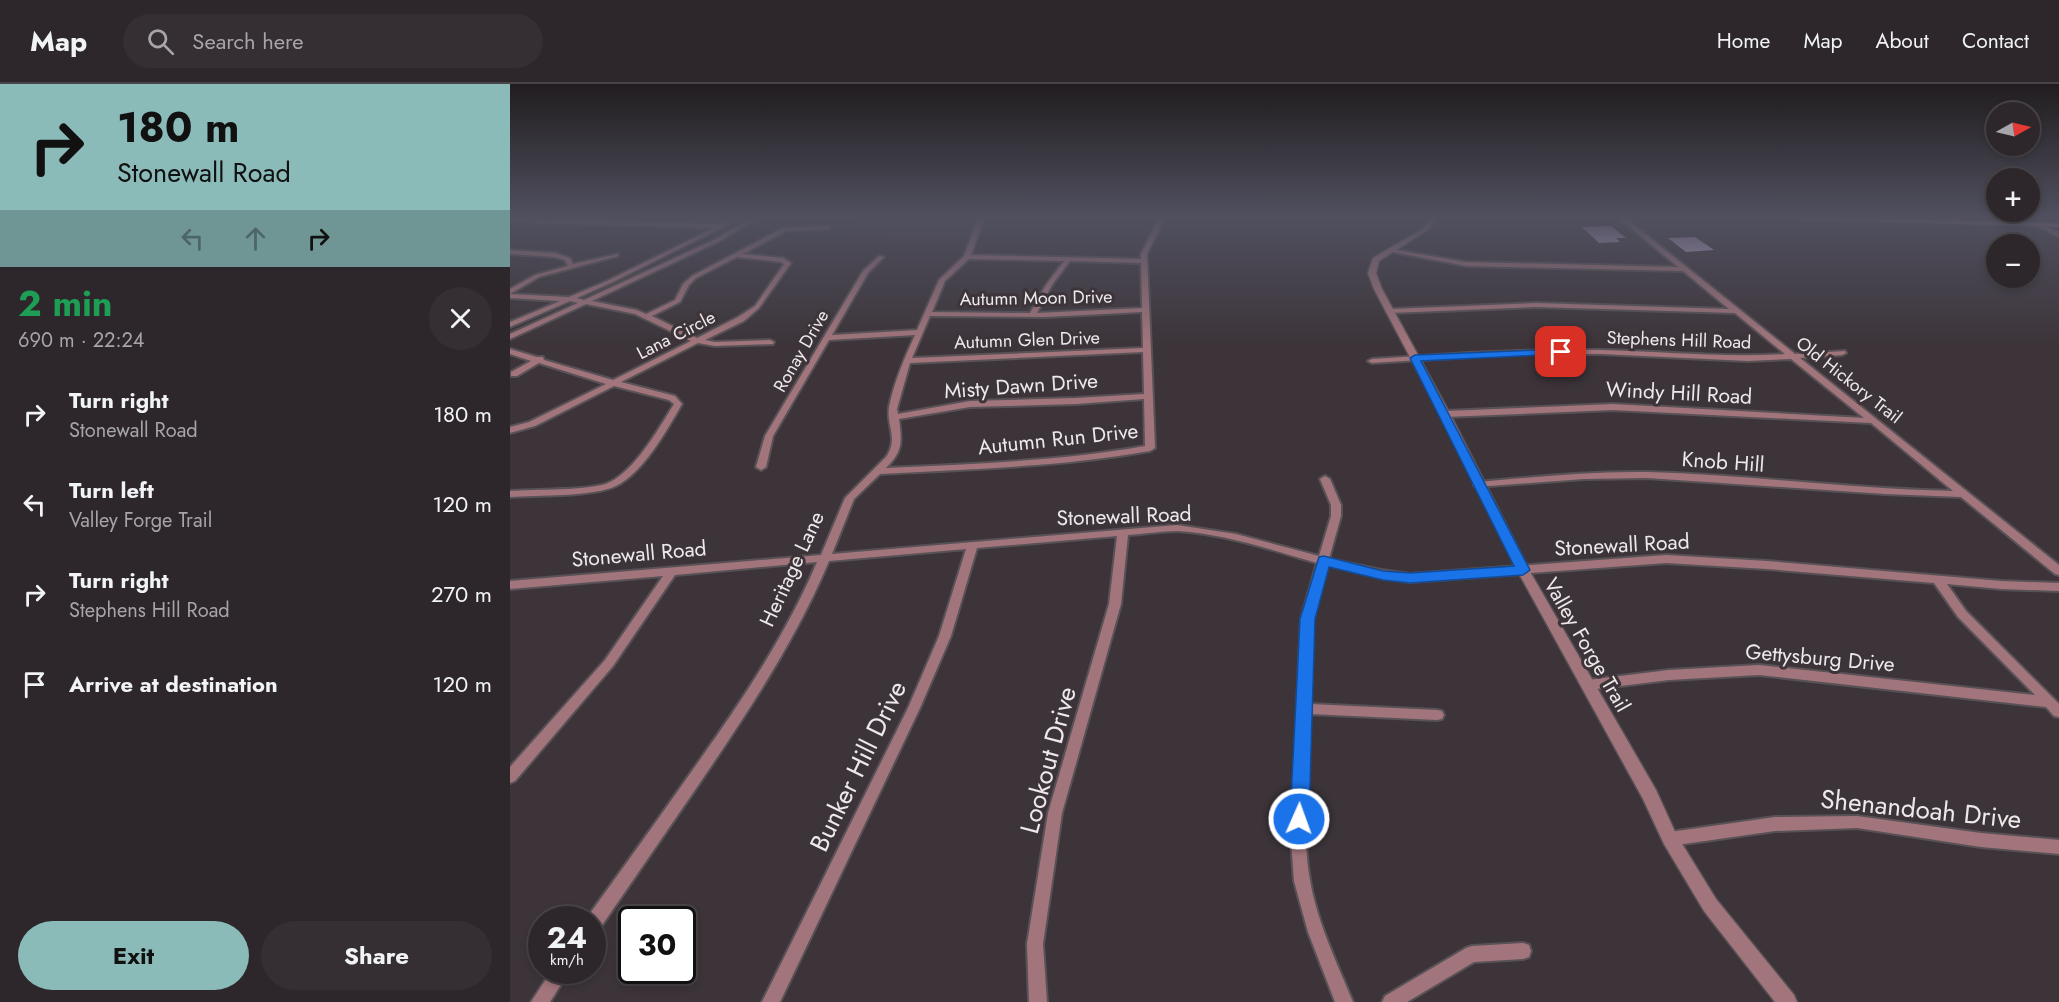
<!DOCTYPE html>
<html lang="en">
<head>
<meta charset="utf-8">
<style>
  :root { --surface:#2d272b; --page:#352f33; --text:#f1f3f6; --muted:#a7a5a9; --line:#484447; --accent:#8bbbb9 }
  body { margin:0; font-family:Jost,sans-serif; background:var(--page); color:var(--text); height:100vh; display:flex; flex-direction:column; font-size:22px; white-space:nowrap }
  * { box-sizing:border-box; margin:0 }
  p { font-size:20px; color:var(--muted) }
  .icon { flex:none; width:33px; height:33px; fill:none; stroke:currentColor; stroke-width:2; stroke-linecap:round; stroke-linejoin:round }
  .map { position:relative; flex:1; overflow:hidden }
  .drawer { display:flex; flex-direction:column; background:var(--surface); width:510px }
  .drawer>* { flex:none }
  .banner { background:#8bbbb9; color:#111; overflow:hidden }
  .needle { width:39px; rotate:82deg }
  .buttons { position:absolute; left:1476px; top:18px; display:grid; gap:12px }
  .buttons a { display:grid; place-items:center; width:54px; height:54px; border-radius:50%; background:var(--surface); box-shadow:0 3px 9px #0003,0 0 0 2px var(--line); font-size:30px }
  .speed { position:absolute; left:18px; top:822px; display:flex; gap:12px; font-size:30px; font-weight:700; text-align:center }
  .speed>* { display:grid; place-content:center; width:78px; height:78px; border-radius:50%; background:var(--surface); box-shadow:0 3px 9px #0003,0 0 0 2px var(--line); line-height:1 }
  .speed small { font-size:15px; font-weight:400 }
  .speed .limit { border:3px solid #111; border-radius:9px; background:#fff; color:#111 }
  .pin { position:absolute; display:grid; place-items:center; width:51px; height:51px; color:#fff; margin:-26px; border-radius:12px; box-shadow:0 3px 9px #0006 }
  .me { position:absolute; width:66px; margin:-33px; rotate:2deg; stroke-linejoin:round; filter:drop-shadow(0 0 4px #0008) }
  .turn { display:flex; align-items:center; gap:21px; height:126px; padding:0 18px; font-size:27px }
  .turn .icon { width:78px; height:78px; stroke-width:2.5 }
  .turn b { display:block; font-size:42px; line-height:51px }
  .lanes { display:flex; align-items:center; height:57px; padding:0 18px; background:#0003; justify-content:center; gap:30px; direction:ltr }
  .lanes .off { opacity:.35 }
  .round { display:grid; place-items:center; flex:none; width:63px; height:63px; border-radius:32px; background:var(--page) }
  .overview { display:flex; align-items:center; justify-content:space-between; height:102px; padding:0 18px }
  h1 { font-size:36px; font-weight:700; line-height:45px; color:#1e9e55 }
  .action { display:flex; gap:12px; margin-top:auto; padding:12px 18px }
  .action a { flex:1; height:69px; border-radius:36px; background:var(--accent); color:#111; font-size:24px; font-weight:700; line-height:69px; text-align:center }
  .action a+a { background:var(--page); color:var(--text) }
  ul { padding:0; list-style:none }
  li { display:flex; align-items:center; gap:18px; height:90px; padding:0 18px }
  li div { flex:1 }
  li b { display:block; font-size:22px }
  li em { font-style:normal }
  header { display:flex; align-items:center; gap:36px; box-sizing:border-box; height:84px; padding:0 30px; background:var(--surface); border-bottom:2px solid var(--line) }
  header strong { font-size:28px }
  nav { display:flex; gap:33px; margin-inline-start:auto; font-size:21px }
  .search { width:420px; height:54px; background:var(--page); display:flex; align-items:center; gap:15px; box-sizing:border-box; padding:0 21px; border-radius:33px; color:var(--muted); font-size:22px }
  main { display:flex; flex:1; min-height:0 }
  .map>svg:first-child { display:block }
</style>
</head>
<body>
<header>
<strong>Map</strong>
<div class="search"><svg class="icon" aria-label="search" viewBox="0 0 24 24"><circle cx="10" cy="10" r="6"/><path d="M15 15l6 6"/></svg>Search here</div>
<nav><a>Home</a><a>Map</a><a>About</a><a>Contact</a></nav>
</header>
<main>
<section class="drawer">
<div class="banner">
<div class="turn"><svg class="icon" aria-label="right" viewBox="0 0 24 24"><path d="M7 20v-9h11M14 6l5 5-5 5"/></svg><div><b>180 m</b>Stonewall Road</div></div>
<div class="lanes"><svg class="icon off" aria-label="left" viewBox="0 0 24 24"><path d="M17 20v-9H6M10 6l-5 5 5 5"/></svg><svg class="icon off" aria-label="ahead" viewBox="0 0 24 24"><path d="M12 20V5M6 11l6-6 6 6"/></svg><svg class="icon" aria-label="right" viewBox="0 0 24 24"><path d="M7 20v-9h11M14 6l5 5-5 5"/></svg></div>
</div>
<div class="overview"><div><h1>2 min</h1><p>690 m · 22:24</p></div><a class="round"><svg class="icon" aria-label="close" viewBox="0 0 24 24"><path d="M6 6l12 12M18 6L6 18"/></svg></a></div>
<ul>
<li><svg class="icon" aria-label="right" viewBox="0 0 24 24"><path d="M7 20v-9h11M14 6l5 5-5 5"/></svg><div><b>Turn right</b><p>Stonewall Road</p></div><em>180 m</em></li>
<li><svg class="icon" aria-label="left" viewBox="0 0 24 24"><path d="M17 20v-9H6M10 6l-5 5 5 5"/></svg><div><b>Turn left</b><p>Valley Forge Trail</p></div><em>120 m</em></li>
<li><svg class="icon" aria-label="right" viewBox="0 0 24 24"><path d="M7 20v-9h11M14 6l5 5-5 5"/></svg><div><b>Turn right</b><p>Stephens Hill Road</p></div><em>270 m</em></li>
<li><svg class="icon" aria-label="arrive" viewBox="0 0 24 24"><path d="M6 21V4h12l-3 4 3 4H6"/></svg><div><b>Arrive at destination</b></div><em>120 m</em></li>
</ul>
<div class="action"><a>Exit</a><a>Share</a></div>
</section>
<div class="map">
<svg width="1549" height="918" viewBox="0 0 1549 918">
  <rect width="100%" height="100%" fill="#3c3439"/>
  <path fill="#493a43" d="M353,132H464L456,156L339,153Z"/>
  <path fill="#cfb4df" d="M1101,142L1116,154H1106L1110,158L1089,159L1072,143Z
    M1185,153L1204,166L1176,168L1158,154Z"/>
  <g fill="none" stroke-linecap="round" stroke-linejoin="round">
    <g stroke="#585155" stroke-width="4">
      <path id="minor" d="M227,132H235L103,198L67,214L74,216L206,155L244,132H251L210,157L82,217L127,226L136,230L165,216L173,200L182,192L273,144L320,142V144L318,145L276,147L233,170L273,174L281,179L249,224L234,237L195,256L205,258L260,256L264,258L263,260L205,262L188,259L111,298L165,312L172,320C157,346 133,389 106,402C83,413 27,411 0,413V407C24,405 78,407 98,399C125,387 149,344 164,320L159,316L104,302L25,342L0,349V343L19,338L96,300L29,279L7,292H1V288L21,277L0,270V265L27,273H33L34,276L103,296L181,257L125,230L76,220L0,255V250L68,219L60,217L0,243V238L50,217L0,214V205L25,191L58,182L55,176L44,173L0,170V166L45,169L60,174L63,180L108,170V172L29,193L0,210L59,213L99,196L204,144L0,138V134L211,140ZM227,173L271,178L274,180L245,222L228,233L187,254L142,232L170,218L179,201L186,194Z
        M469,132H475L461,171L631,175V170L650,132H656L637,170L645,364L640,367C551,383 460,385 370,390L344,415L322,470L667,441L726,450L809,472L821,432V421L810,395L815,392L820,395L831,421V432L819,475L871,486L900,490L1156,471L1257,477L1491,497L1549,499V507L1491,505L1437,500L1456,527L1549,620V633L1544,632L1536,623L1249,591L1159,596L1078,606L1074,604L1072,601L1074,598L1078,596L1159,586L1249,581L1525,611L1448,533L1424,499L1257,485L1156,479L900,498L871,494L818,481L803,535L800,620L927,626L932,627L934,631L932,635L927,636L800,630C798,682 791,746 800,796C807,838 827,879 843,918H825L798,848L784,797L781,756L791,535L807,479C762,466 715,450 668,447C652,447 634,450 618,451L611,520L552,729L533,860L537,918H519L517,860L538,729L599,520L607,452L467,464L441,552L410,624L270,918H252L398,624L429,552L456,465L319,477C285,558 236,631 187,703C154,751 121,799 88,847L82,849V836L76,835C110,788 144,741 177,694C226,625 274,556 307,478L165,491L103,582L5,697L0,699V683L95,576L153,492L0,505V497L311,471L335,414L376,373C389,354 376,342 379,323C384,298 395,273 405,251L319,256L263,352L256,383L251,386L246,383L255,352L353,187L369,172L374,173L358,189L322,251L407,246L429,196L454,172ZM459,175L554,177L536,201L520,229L422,228L435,197ZM560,177L631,179L632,224L527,229L542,201ZM632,228L633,264L402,274L420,232L535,233ZM633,268L634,310L566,314L460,317L388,330L387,325L400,279ZM634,315L635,362C550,377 462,380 376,384C393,367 392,358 389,335L460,323L566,320Z
        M1106,132H1113L1285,270L1335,267L1336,269L1332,271L1290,274L1549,481V491L1545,490L1451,413L1375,410L1137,394L1074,395L966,403L964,401L966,399L969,398C1025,393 1081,387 1138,388C1240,391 1341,405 1443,407L1361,339L1103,326L935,333L931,330L935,327L1103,320L1354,334L1281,275L1238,277L1091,270H1007L862,279L858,277L862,275C938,270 1013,265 1089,266C1151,267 1213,274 1275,270L1225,229L1026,223L880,229L876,227L880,225L1026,219L1219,225L1173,187L956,182L877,167L880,165L956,178L1168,183Z
        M1347,732L1471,749L1549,756V770L1471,763L1347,744L1265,747L1160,762L1155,760L1153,755L1155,750L1160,748L1265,733Z
        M1013,859L1019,861L1021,867L1019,873L1013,875L964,878L897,918H872L875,912L956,864L962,862Z
        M42,886H60L40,918H21Z"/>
    </g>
    <g stroke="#585155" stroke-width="3">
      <path id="tertiary" d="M922,132H928L918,146L869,177L866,189L872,205L940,330L1019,486L1146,706L1166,750L1206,815L1284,911L1287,918H1265L1194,827L1154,760L1133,715L1007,486L930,330L864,205L858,189L863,174L914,144Z
        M1525,138L1549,148V153L1523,141L1522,140Z"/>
    </g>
    <g stroke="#585155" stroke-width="3">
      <path id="secondary" d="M1241,132H1317L1549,139V143L1244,134Z"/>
    </g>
    <use href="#minor" fill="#a2757c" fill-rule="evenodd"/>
    <use href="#tertiary" fill="#a2757c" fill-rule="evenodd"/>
    <use href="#secondary" fill="#de98a3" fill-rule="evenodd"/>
  </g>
  <linearGradient id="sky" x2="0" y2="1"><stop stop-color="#211d1f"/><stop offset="0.51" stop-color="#50505f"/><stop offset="1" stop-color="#50505f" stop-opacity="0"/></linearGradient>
  <rect width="1549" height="261" fill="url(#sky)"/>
  <path fill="#1a73e8" stroke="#114b97" stroke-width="1.5" d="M1051,265L1056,268L1054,270L911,277L1020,486L1013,491L900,499L873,496L819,483L805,535L799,735L796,740L789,743L783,740L780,735L790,535L809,473L814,472L873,487L900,489L1004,482L900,274L905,271Z"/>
  <g text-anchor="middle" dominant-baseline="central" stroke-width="6" stroke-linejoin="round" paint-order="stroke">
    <g font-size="18" fill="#eee8eb" stroke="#3c3439">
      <text transform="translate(526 214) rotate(-1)">Autumn Moon Drive</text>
      <text transform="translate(166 251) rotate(-27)">Lana Circle</text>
      <text transform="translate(517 256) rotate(-2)">Autumn Glen Drive</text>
      <text transform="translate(1169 256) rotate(2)">Stephens Hill Road</text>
      <text transform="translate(291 267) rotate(-60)">Ronay Drive</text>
      <text transform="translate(1339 296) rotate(38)">Old Hickory Trail</text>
    </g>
    <g font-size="21" fill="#eee8eb" stroke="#3c3439">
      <text transform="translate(511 302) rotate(-4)">Misty Dawn Drive</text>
      <text transform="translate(1169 309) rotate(3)">Windy Hill Road</text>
      <text transform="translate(548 355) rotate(-6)">Autumn Run Drive</text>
      <text transform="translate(1213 378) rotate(4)">Knob Hill</text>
      <text transform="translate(614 432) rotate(-2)">Stonewall Road</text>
      <text transform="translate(1112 461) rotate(-3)">Stonewall Road</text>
      <text transform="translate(129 470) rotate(-5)">Stonewall Road</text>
      <text transform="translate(282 485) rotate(-65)">Heritage Lane</text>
      <text transform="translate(1077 561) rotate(60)">Valley Forge Trail</text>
      <text transform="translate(1310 574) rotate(5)">Gettysburg Drive</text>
    </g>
    <g font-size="26" fill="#eee8eb" stroke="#3c3439">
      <text transform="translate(538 676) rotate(-75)">Lookout Drive</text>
      <text transform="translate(348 682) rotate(-64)">Bunker Hill Drive</text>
      <text transform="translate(1411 725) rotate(6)">Shenandoah Drive</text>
    </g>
  </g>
</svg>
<div class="buttons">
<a><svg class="needle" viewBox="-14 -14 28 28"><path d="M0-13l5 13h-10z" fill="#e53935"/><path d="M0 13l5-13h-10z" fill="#a7a5a9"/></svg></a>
<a>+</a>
<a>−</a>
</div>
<div class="speed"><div>24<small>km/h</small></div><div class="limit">30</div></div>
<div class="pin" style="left:1051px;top:268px;background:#d93025"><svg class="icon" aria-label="arrive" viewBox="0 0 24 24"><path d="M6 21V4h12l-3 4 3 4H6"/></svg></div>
<svg class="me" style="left:789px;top:735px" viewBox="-20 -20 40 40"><circle r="17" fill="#1a73e8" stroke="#fff" stroke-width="3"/><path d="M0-11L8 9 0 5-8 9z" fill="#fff"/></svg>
</div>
</main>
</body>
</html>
